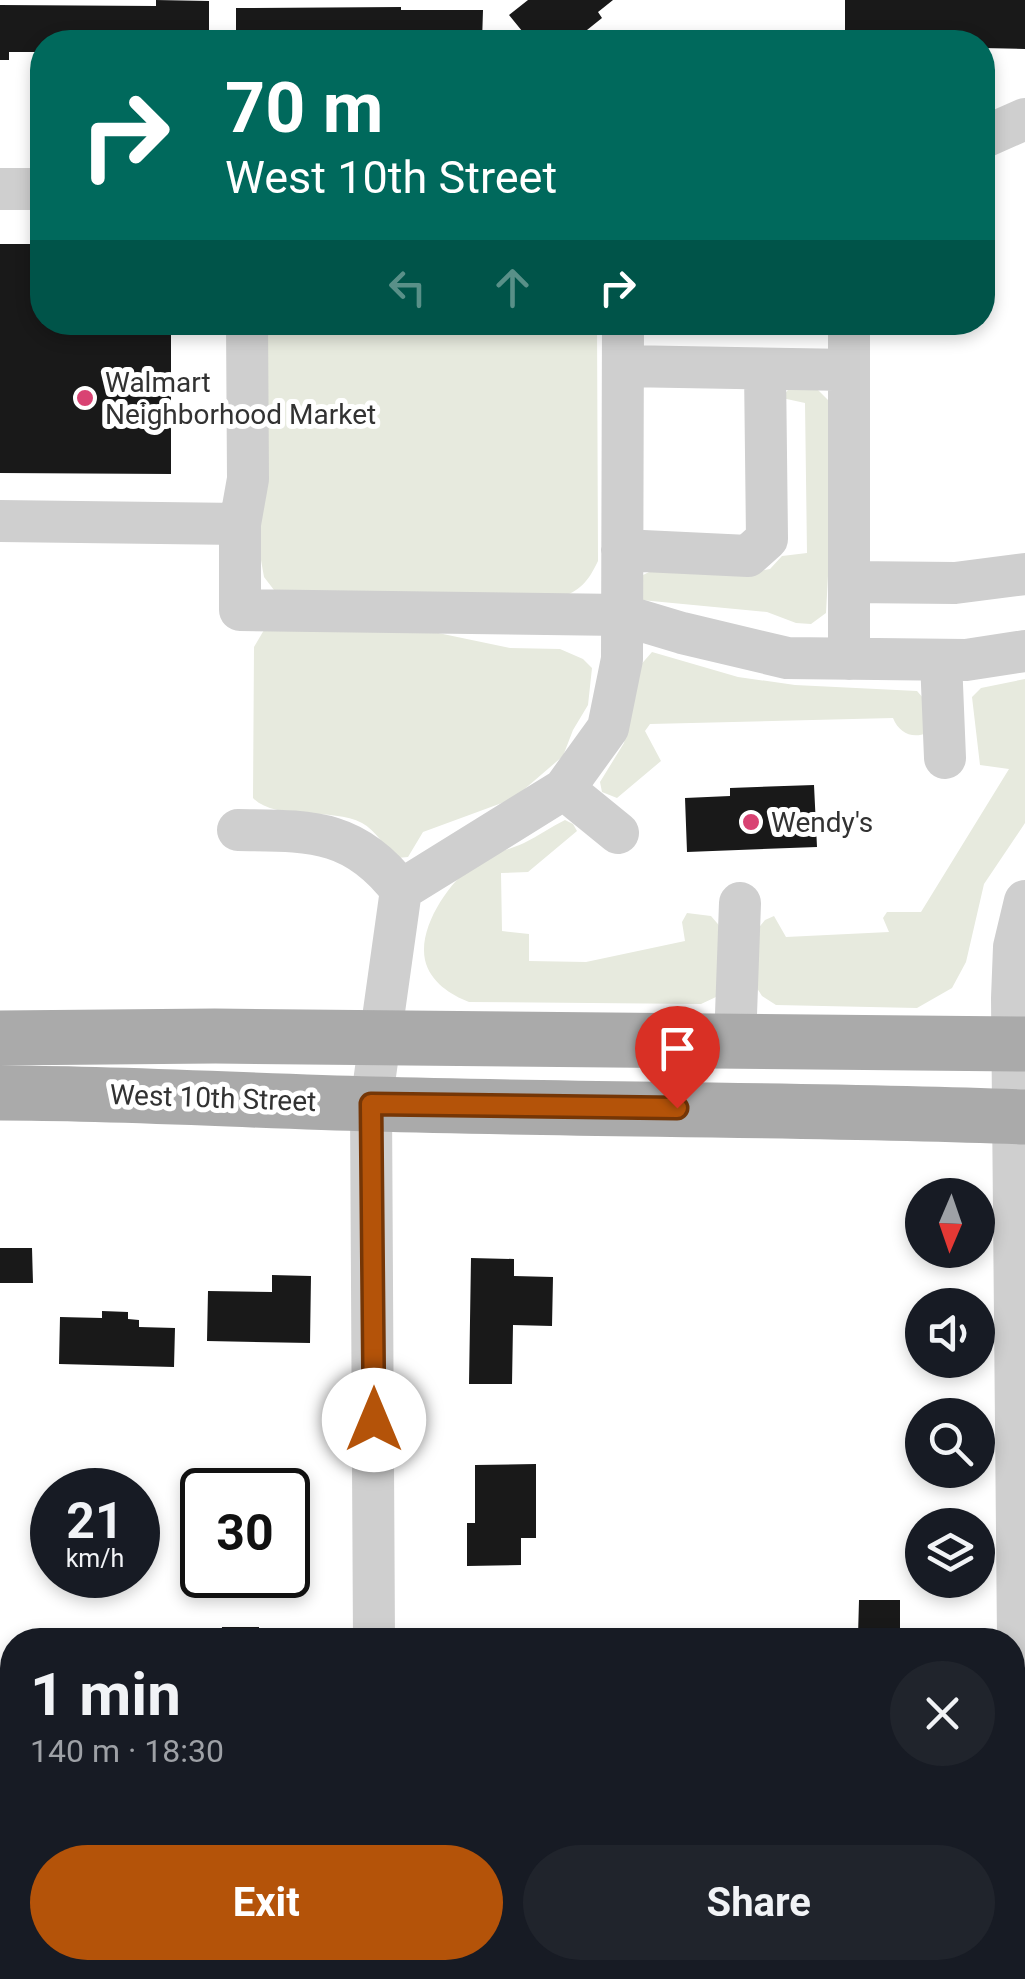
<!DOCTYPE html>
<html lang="en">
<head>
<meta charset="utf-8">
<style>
  :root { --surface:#171b24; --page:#20242c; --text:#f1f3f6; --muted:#9ea1a6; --accent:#b45309 }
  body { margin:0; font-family:Roboto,sans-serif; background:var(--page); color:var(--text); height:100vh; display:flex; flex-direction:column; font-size:38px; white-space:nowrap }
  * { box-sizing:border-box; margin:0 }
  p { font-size:32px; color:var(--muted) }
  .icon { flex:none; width:55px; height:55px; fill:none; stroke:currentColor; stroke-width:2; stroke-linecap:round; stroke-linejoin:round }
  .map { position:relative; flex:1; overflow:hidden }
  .details { position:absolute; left:0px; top:1628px; width:1025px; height:352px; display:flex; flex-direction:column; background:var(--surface); border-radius:40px 40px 0 0; box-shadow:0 5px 15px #0003 }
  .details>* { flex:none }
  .banner { position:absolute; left:30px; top:30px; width:965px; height:305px; border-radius:40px; box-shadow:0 5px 15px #0003; background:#00695c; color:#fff; overflow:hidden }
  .needle { width:65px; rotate:182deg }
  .fabs { position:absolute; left:905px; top:1178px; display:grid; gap:20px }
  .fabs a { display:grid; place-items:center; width:90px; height:90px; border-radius:50%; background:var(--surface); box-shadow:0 5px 15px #0003; font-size:50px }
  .speed { position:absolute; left:30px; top:1468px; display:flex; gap:20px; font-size:50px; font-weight:700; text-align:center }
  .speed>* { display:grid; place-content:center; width:130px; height:130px; border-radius:50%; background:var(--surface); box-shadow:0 5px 15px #0003; line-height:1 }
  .speed small { font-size:25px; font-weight:400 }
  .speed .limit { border:5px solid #111; border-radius:15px; background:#fff; color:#111 }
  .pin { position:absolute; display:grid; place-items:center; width:85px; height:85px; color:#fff; margin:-102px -42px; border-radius:50% 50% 50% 0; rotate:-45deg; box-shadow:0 0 10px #0007 }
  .pin .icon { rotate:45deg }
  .me { position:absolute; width:110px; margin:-55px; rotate:0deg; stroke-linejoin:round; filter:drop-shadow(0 0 8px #0008) }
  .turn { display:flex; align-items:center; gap:35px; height:210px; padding:0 30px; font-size:45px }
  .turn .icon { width:130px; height:130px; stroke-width:2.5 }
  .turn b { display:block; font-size:70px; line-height:85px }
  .lanes { display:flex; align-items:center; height:95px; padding:0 30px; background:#0003; justify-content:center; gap:50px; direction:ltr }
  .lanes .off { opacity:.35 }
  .round { display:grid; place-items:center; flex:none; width:105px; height:105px; border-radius:52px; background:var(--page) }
  .headline { display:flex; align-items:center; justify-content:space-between; height:170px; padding:0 30px }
  h1 { font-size:60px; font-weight:700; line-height:75px }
  .cta { display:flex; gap:20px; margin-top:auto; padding:20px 30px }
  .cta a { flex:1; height:115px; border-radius:60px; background:var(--accent); color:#fff; font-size:40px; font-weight:700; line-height:115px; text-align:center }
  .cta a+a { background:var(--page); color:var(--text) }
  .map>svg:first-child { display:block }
</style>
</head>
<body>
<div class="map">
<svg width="1025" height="1979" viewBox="0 0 1025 1979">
  <rect width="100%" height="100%" fill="#fff"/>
  <path fill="#e7eade" d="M259,323H597L598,561C588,582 580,591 559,598L274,590L264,577L261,560Z
    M790,387L817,389L837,409L826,613L811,624L796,623L767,612L641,600L643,575L651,571L749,573L770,569L782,556L807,553L805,403L782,398Z
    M419,629L510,648L560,649L583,659L592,668L588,705L573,730L563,756L513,799L423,832L408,857L397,858C386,848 375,830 362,823C332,807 275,821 253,798L254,647L264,630Z
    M652,652L738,677L795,685L917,691L924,699L927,733C912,739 899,733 893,718L650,724L645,731L661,761L617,798L602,792L600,782L624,743L638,668Z
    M1025,679V823L984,884L966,962L952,988L917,1008L776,1005L762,996L755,985L756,931L765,920L774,916L786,937L889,932L883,918L887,912H921L1009,769L980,765L972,697L981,688Z
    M565,820L573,824L577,831L528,872L501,873L502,931L529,934V961L586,962L685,941L682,922L687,913L711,916L723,930L716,997L701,1004L469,1002C451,995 430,982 425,960C418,927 449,883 473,865C489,853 507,851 524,843C538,836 551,827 565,820Z"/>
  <path fill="#191919" d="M156,0L209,1V42H42V52H9V60H0V5L156,6Z
    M528,0H613L598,12L602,18L572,42H531L509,15Z
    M845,0H1025V49L982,48V42H845Z
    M401,7V10H483L482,42H236V8Z
    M0,244H42V322H171V474L0,473Z
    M814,785L817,847L687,852L685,798L730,796V788Z
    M0,1248H32L33,1283H0Z
    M471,1258L514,1259V1276L553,1277L552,1326L513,1325L512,1384H469Z
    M272,1275L311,1276L310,1343L207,1341L208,1291L272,1292Z
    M102,1311L128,1312V1319L139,1320V1327L175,1328L174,1367L59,1364L60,1317L102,1318Z
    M536,1464V1538H521V1565L467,1566V1523H475V1465Z
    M259,1482L260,1490H226V1485Z
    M859,1600H900V1640H826V1636H858Z
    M222,1627H259V1640H221Z
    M0,1918H12L15,1979H0Z
    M113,1968H189V1979L113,1977Z
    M316,1973L317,1979H260V1976Z"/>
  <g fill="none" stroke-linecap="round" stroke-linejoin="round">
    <path stroke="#cfcfcf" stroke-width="42" d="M982,138L1025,119
      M0,189H42
      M623,366L849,370
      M0,521L240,524V610L622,615L682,633L787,658L966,660L1025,651
      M240,524L248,479L247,322
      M622,550L748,556L767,539L765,369
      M850,582L955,583L1025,574
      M849,659V322
      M941,660L945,758
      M564,789L618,833
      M238,830C309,831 354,828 401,890
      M1025,901L1014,947L1012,998L1020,1852L1025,1871
      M735,1042L740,903
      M374,1640L371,1104L401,890L564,789L608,728L622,659L623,322
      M1012,1918L1025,1909
      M367,1979V1968
      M928,1979L944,1968"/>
    <path stroke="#aaa" stroke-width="55" d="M0,1038L215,1036L1025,1044
      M0,1093C124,1093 248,1101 372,1104C590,1110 807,1109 1025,1117"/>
  </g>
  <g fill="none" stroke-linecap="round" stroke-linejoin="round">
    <g stroke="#753606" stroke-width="25">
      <path id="route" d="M374,1420L371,1104L677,1108"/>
    </g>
    <use href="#route" stroke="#b45309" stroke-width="18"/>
  </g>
  <g fill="#d94373" stroke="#fff" stroke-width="4">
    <circle cx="85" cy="398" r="10"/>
    <circle cx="751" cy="822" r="10"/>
  </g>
  <g text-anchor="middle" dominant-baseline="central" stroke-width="10" stroke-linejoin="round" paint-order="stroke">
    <g font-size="28" fill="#323232" stroke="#fff" text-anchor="start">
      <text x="105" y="382">Walmart<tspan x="105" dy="32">Neighborhood Market</tspan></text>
      <text x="771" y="822">Wendy's</text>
    </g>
    <g font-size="28" fill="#323232" stroke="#fff">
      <text transform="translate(213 1098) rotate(2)">West 10th Street</text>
    </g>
  </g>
</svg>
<div class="fabs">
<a><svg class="needle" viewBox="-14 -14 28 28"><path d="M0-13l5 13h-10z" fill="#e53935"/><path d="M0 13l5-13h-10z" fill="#9ea1a6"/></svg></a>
<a><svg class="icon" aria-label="sound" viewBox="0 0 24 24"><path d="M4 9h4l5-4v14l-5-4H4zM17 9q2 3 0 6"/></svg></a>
<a><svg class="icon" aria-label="search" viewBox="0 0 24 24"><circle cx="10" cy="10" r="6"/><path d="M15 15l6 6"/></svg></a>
<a><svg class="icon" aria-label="layers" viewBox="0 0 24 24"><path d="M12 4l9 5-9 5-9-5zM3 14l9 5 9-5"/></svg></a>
</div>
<div class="speed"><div>21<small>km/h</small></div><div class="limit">30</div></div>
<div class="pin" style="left:677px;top:1108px;background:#d93025"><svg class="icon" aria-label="arrive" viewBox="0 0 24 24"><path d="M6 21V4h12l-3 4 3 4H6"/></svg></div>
<svg class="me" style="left:374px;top:1420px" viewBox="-20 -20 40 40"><circle r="19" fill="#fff"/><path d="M0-13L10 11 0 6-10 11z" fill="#b45309"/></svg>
<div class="banner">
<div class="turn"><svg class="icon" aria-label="right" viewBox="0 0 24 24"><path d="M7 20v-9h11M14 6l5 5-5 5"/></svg><div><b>70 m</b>West 10th Street</div></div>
<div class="lanes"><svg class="icon off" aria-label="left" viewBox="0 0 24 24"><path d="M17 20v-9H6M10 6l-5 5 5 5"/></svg><svg class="icon off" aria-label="ahead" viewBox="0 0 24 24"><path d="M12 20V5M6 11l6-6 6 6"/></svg><svg class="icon" aria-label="right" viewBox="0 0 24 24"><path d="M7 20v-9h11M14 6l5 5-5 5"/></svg></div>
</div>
<section class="details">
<div class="headline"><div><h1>1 min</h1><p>140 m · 18:30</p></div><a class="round"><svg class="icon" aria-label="close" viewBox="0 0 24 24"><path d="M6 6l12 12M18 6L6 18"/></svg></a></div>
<div class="cta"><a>Exit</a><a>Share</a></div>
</section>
</div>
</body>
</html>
